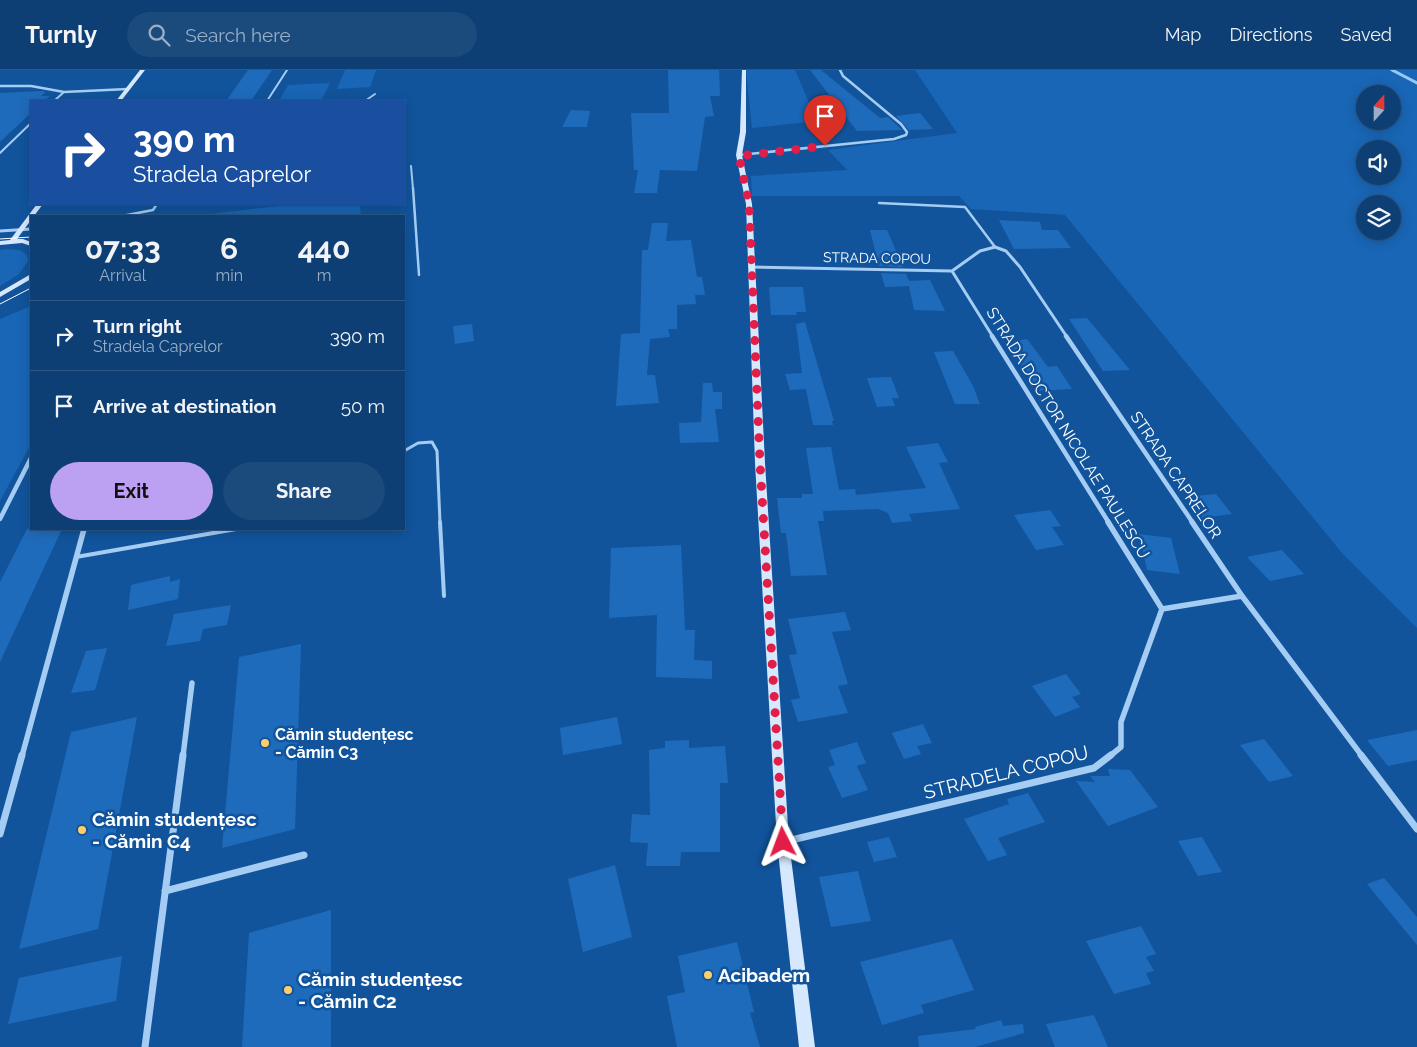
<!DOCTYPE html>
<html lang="en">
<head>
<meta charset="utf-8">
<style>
  :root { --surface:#0d3f75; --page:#1b4a7d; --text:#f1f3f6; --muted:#9aafc5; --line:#2d5887; --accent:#bca0f2 }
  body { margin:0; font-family:Raleway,sans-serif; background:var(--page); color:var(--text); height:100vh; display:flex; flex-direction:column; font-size:19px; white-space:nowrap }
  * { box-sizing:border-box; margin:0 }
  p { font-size:16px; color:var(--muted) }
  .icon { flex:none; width:28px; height:28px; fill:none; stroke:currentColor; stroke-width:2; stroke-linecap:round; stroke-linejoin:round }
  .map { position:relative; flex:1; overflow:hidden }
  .panel { position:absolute; left:30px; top:145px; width:375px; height:315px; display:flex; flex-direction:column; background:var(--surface); border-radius:0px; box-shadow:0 2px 12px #0003,0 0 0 1px var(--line) }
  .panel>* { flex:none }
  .hud { position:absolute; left:30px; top:30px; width:375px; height:105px; border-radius:0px; box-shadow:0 2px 12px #0003,0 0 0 1px var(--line); background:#1a4fa0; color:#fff; overflow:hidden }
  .needle { width:32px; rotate:21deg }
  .fabs { position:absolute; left:1356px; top:15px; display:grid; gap:10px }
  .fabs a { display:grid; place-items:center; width:45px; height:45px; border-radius:50%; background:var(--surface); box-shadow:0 2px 12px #0003,0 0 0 1px var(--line); font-size:25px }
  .pin { position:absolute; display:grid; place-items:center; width:42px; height:42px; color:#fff; margin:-51px -21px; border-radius:50% 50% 50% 0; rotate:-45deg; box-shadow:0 0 5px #0007 }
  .pin .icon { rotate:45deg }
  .me { position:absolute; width:55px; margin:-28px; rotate:357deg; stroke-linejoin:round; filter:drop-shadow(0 0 4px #0008) }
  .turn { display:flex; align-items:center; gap:18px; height:105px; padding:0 20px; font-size:22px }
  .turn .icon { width:65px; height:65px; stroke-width:2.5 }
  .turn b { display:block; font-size:35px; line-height:42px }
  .eta { display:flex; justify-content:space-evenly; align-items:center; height:85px; text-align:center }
  .eta b { font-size:30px; font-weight:700; line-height:35px }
  .primary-button { display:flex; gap:10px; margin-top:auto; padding:10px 20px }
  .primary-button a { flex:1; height:58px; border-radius:30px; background:var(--accent); color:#111; font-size:20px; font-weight:700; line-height:58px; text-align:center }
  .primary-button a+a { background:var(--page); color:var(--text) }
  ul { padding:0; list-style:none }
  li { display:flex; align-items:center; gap:15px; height:70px; padding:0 20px; border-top:1px solid var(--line) }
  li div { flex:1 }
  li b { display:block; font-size:19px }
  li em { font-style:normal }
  header { display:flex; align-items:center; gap:30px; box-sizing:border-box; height:70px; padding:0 25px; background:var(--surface); border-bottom:1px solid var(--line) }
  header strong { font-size:24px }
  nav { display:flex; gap:28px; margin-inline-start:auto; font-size:18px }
  .search { width:350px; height:45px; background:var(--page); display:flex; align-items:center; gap:12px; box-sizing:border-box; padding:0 18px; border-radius:28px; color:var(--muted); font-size:19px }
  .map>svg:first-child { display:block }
</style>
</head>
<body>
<header>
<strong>Turnly</strong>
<div class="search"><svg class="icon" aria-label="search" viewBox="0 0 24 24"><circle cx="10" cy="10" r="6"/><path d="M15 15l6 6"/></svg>Search here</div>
<nav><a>Map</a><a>Directions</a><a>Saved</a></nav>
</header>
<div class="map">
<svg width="1417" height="977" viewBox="0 0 1417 977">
  <rect width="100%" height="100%" fill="#11549c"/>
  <path fill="#1966b6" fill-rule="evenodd" d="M345,0H376L370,17L337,19Z
    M746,0H795L817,51L752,58Z
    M915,0H1417V558L1342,483L1065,145L971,139L959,126H752L751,106L847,100L828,80L957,63ZM1365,24H1392V51H1365ZM1365,79H1392V106H1365ZM1365,134H1392V161H1365Z
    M330,13L321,31H279L288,15Z
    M294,134H360L361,146H210L211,144Z
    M7,179L20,180L27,185L28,191L19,204L0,216V180Z
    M31,236V374L0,431V249Z"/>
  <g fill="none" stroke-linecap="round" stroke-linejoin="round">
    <path stroke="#97c8f8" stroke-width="3" d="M1392,0L1417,13"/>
  </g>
  <path fill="#1f6bbb" d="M248,0H272L251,31H226Z
    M668,0H719L720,26H710L714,46L705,47L697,101L660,100L657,123H634L638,100H634L631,43H669Z
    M810,0H821L880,48L888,47L902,60L857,61Z
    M42,21L46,22L41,26H50L44,31H31V43L0,72V23Z
    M571,40L590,41L587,57H562Z
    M920,43L933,59L909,60L896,46Z
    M999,150L1040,152L1042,160H1058L1071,178L1014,179Z
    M652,153H668L666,171L691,170L697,207H702L705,225H695L696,234L677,235V259H668L670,267L650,269L647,305H655L659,333L616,336L621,264L640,263L642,180H648Z
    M870,160H887L903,197L879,196Z
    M881,203L906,204L909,211L930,210L945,241L914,240L909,216L885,217Z
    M769,217H803L806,242H796L797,245H771Z
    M1087,248L1130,300L1103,301L1069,249Z
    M805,252L834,351H832L833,355H813L806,319L790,320L785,304L802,303L796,254Z
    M472,254L474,271L455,274L453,256Z
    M1027,269L1048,297L1057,296L1072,319L1037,321L1006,272Z
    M953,281L973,316L980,334H955L934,282Z
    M891,307L899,328H892L895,336L877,337L867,308Z
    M703,313H712L713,322H722V339H715L719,372L680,373L679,353L701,352Z
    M938,373L948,392L939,393L960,439L909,444L912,451L892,453L888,443L878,439L823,441L824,451H818L827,505L791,506L786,463H781L777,428H802V424H813L806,378L831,377L839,420L855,419L856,425L926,418L906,377Z
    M1216,424L1232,444L1202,448L1186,427Z
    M1050,440L1061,456L1052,457L1064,475L1036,480L1014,445Z
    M27,459H62L0,592V512Z
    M1139,464L1171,468L1180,504L1147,500Z
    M681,475L685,560H695L694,590L712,591V609L656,607L657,545L609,548L611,478Z
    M1282,480L1304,504L1270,511L1247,487Z
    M170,506V512L180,509L178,529L128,540L131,515Z
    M231,535L227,555L203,559L200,571L166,576L174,544Z
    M845,542L851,560L832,562L848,614L838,616L848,643L798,652L791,630L800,628L789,585L797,584L788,549Z
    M301,574L295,759L222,778L239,587Z
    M107,578L95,620L71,623L86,581Z
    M1066,604L1081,624L1072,627L1080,637L1055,647L1032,616Z
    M137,647L98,859L19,879L71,662Z
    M617,647L622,674L563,685L560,658Z
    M923,654L932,673L917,676L921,684L904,689L892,663Z
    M1417,660V690L1388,696L1367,670Z
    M1264,669L1293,706L1269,712L1240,675Z
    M689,670V678L725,676L728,713H720V782H681L680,796H646L648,773L630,772L632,744L650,745L649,680L665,678V671Z
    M857,672L866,693L857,696L868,720L842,728L828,697L835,695L829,680Z
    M1108,699L1130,700L1158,737L1108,756L1076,711L1095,712L1090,706H1110Z
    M1028,723L1045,752L998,768L1007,785L988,791L964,749L1009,734L1007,729Z
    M889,767L897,787L874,792L867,772Z
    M1202,767L1222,802L1198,806L1178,771Z
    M615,795L632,867L583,882L568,809Z
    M858,801L871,851L831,857L819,807Z
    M1384,808L1417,847V875L1367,814Z
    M331,840V977H242L249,863Z
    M1141,856L1156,884L1146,887L1154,901L1146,903L1151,914L1114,924L1086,871Z
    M952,869L974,920L921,935L924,943L882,955L860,892Z
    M737,872L754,942L750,943L760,977H677L667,926L685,922L678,886Z
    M122,886L116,931L8,954L19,908Z
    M1094,945L1108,977H1055L1046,954Z
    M1001,950L1003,956L1023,954L1024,963L975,977H919L918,966L976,959L975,957Z"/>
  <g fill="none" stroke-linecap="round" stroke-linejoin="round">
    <path stroke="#a5cdf4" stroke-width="2" d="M54,31L64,22
      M267,31L287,0
      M365,31L375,24
      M0,83L31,53
      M411,96L413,119"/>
    <path stroke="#a5cdf4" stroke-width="2.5" d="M413,118L419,205
      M879,133L965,137L995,177
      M122,146L153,140L157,134"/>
    <path stroke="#a5cdf4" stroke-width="3" d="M404,381L418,373L432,372L437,381L440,453"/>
    <path stroke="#a5cdf4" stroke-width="4" d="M440,452L444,526
      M76,487L236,459"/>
    <path stroke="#a5cdf4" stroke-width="2.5" d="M0,16H31L64,22L128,19
      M739,85L894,69L906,65L907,62L901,54L843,6L840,0"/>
    <path stroke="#a5cdf4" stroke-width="3" d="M0,161L31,159
      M750,197L952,201L980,181L995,177L1006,181L1020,197L1067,267
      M952,201L993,267"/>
    <path stroke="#a5cdf4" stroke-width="4.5" d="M992,266L1109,453
      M1066,266L1193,453
      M0,449L31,388"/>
    <path stroke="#a5cdf4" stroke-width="5.5" d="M1108,452L1162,539
      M1192,452L1242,526L1362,686
      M1162,539L1242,526
      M22,686L84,459
      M183,686L192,613
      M1110,686L1121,677V652L1162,539"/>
    <path stroke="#a5cdf4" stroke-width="7" d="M1361,685L1417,759
      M0,764L22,685
      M783,772L1094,698L1111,685
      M165,821L304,785
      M145,977L183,685"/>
    <path fill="#d5e8fd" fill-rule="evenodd" d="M140,0H145L121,31H116Z
      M742,0H746V62L742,85L752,134L765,393L789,772L815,977H799L777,772L755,393L746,134L736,85L740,62Z
      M37,134H43L34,146H31V150L17,169H23L31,172V176L22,173L0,175V171L10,170Z
      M31,204V209L0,227V222Z"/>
    <path stroke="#fff" stroke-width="1" d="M0,169L31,167
      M0,234L31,218"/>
  </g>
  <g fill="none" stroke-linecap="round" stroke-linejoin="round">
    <path stroke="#e11d48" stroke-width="9" stroke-dasharray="0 16.2" d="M783,772L760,393L749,134L739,86L825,76"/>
  </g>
  <g fill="#ffcd69" stroke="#11549c" stroke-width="2">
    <circle cx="265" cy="673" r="5"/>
    <circle cx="82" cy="760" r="5"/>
    <circle cx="708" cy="905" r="5"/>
    <circle cx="288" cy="920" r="5"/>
  </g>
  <g text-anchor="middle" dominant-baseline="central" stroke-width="5" stroke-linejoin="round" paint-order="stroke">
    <g font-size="14" fill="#fff" stroke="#11549c">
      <text transform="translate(877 188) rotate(1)">STRADA COPOU</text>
    </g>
    <g font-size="16" fill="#fff" stroke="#11549c">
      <text transform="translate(1068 363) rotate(58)">STRADA DOCTOR NICOLAE PAULESCU</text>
      <text transform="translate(1176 405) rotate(56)">STRADA CAPRELOR</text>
    </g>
    <g font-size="16" font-weight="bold" fill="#fff" stroke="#11549c" text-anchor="start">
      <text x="275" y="664">Cămin studențesc<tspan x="275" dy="18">- Cămin C3</tspan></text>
    </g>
    <g font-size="19" fill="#fff" stroke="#11549c">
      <text transform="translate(1006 702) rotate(-14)">STRADELA COPOU</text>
    </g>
    <g font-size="19" font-weight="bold" fill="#fff" stroke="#11549c" text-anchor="start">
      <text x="92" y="749">Cămin studențesc<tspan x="92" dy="22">- Cămin C4</tspan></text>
      <text x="718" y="905">Acibadem</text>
      <text x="298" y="909">Cămin studențesc<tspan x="298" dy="22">- Cămin C2</tspan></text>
    </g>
  </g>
</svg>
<div class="fabs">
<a><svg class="needle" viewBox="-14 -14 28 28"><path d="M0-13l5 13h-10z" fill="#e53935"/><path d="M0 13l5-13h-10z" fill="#9aafc5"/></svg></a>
<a><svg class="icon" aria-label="sound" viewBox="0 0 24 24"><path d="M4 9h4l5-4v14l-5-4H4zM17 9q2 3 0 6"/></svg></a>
<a><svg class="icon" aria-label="layers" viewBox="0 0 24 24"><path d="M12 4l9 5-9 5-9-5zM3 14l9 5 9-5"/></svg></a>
</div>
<div class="pin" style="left:825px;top:76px;background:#d93025"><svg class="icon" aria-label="arrive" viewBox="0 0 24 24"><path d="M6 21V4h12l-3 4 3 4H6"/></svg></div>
<svg class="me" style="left:783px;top:772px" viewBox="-20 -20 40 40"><path d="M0-17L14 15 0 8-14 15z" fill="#e11d48" stroke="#fff" stroke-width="4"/></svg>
<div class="hud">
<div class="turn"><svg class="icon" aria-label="right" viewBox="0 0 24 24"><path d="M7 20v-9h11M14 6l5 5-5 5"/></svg><div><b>390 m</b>Stradela Caprelor</div></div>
</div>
<section class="panel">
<div class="eta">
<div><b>07:33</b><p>Arrival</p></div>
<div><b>6</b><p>min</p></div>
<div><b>440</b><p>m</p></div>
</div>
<ul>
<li><svg class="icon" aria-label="right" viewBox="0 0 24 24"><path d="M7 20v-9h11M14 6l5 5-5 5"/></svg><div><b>Turn right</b><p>Stradela Caprelor</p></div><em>390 m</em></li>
<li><svg class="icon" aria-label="arrive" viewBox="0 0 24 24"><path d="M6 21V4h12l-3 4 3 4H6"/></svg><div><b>Arrive at destination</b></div><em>50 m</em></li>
</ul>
<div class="primary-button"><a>Exit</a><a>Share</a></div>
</section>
</div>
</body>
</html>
